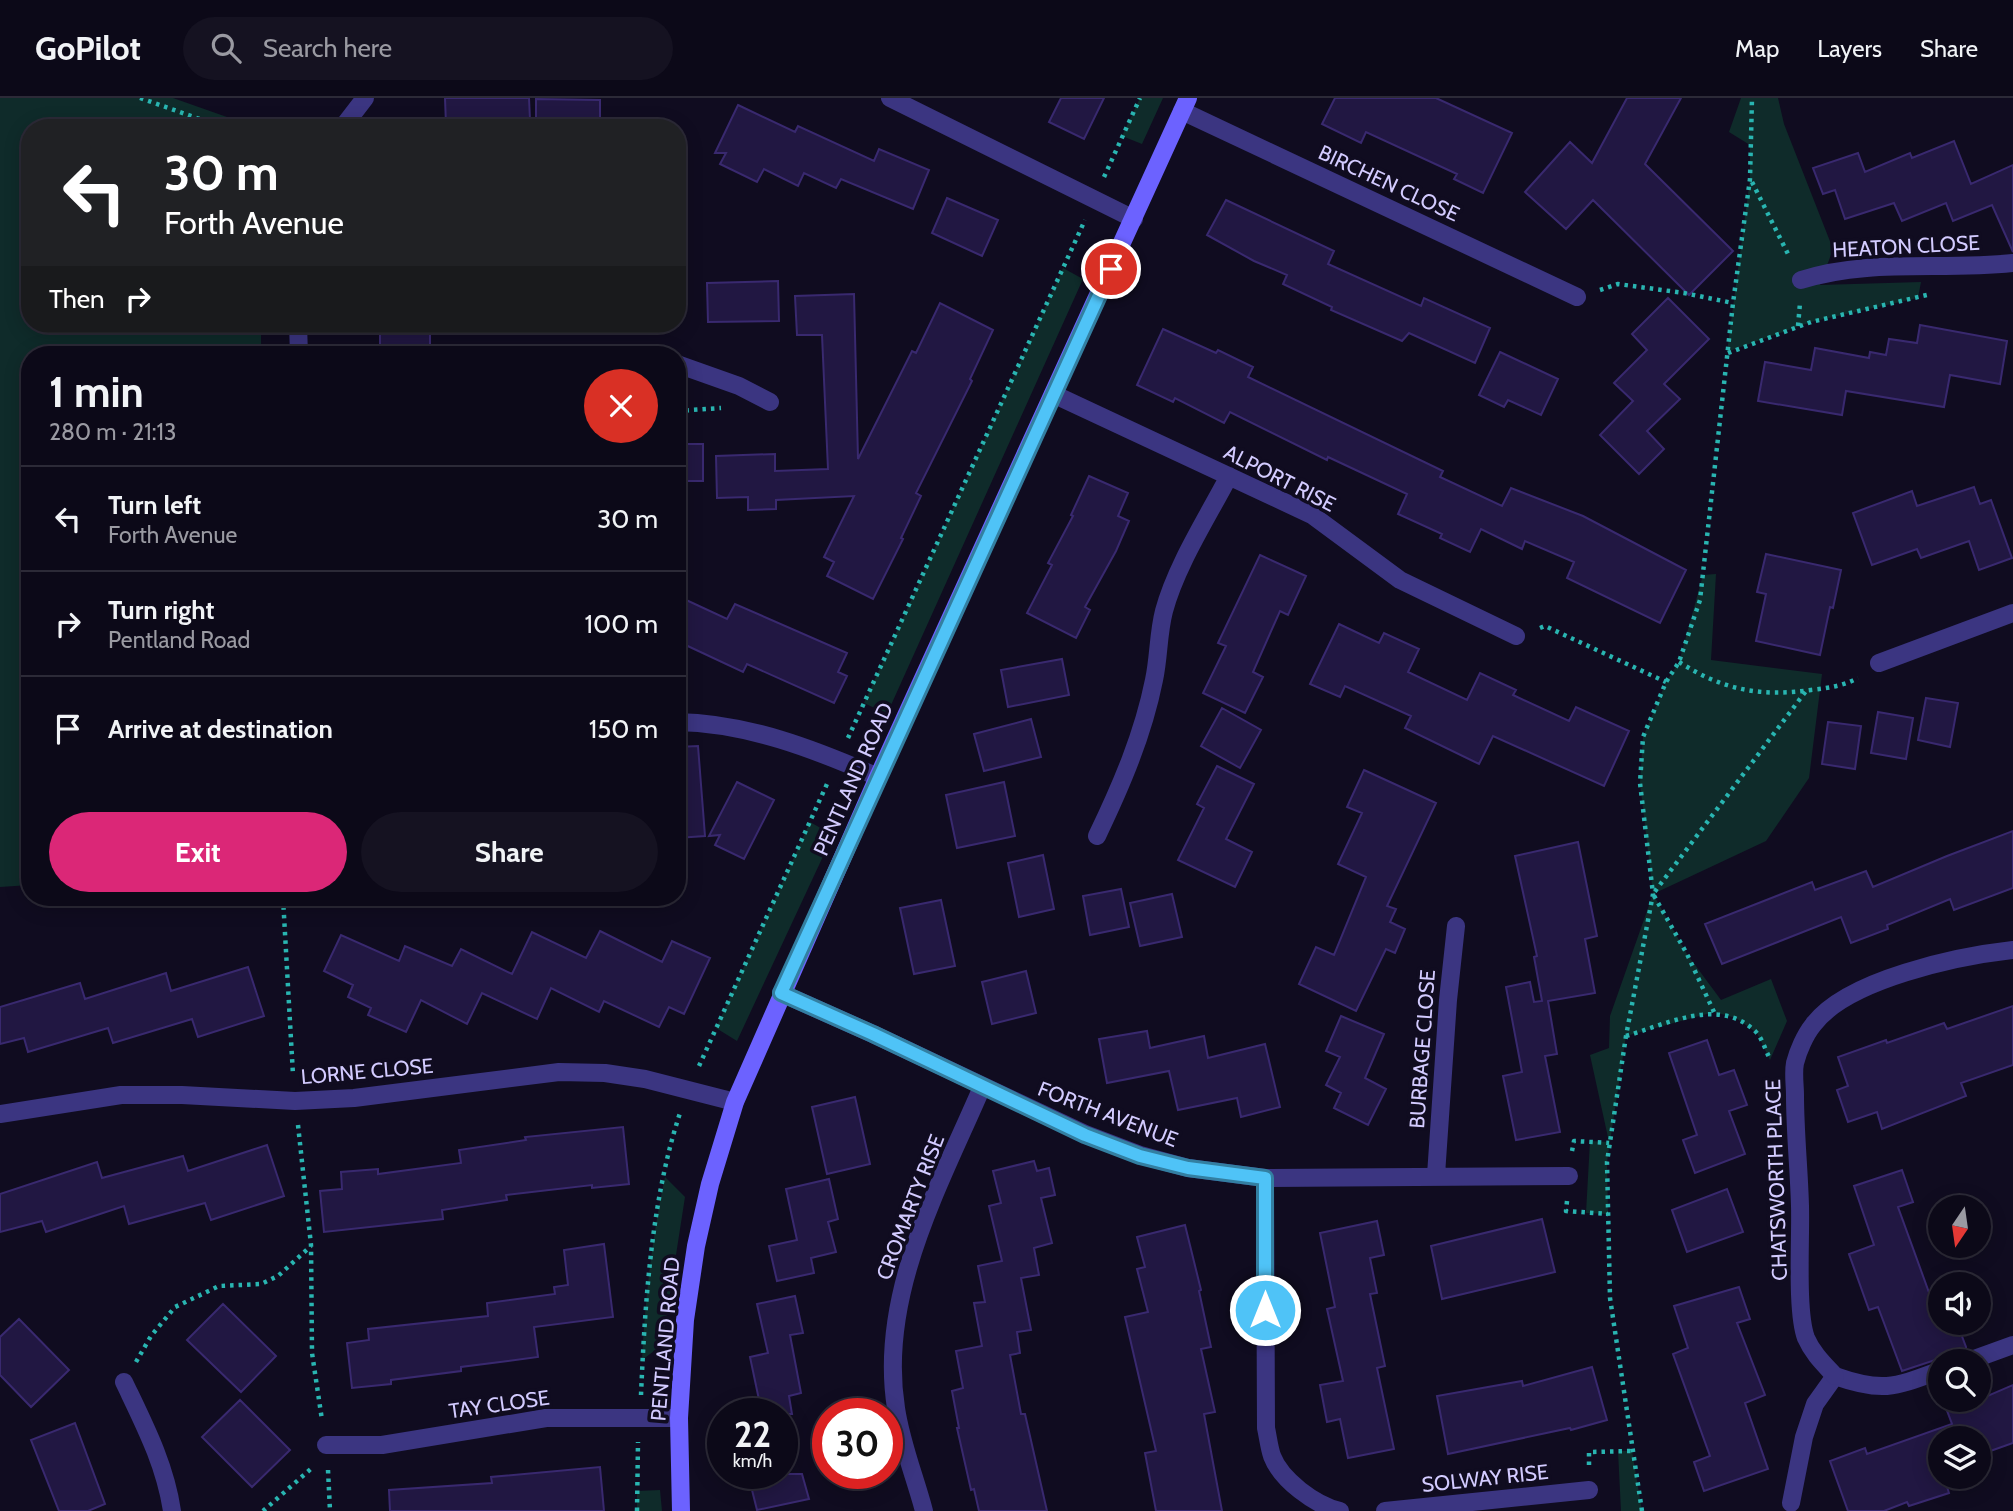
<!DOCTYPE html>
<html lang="en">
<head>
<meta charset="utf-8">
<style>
  :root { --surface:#0c0918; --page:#151221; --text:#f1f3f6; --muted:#9a9aa2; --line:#2c2a37; --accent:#db2777 }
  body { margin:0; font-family:Cabin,sans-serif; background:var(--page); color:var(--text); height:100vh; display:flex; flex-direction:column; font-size:26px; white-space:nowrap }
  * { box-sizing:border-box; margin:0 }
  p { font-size:23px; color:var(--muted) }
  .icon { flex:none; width:38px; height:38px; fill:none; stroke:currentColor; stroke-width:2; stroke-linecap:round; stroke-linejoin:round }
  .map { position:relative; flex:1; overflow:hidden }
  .sheet { position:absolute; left:21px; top:248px; width:665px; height:560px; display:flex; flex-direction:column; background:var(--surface); border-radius:28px; box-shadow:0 4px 18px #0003,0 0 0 2px var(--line) }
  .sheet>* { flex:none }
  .hud { position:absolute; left:21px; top:21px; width:665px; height:214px; border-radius:28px; box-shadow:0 4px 18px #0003,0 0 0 2px var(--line); background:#202124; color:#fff; overflow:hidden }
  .needle { width:46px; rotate:193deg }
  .fabs { position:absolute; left:1928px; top:1097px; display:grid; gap:14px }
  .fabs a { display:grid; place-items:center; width:63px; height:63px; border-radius:50%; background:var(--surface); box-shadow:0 4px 18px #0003,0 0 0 2px var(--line); font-size:35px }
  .speed { position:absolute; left:707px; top:1300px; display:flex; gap:14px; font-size:35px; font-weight:700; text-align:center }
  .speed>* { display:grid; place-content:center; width:91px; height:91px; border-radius:50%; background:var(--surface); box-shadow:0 4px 18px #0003,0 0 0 2px var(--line); line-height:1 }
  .speed small { font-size:18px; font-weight:400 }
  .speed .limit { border:10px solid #d22; background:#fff; color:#111 }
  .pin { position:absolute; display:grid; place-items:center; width:60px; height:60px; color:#fff; margin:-30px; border:4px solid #fff; border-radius:50%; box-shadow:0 2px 7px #0007 }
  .me { position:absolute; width:77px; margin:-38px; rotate:0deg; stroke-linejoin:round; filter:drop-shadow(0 0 5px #0008) }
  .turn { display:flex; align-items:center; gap:24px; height:147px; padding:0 28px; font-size:32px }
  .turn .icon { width:91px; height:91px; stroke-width:2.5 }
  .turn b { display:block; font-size:49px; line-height:60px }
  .then { display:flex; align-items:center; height:66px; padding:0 28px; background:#0003; gap:14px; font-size:26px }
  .round { display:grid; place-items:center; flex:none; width:74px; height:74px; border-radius:37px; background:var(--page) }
  .head { display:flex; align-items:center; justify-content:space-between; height:119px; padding:0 28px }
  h1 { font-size:42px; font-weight:800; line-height:52px }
  .primary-button { display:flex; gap:14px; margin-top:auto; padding:14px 28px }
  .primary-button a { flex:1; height:80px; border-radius:42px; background:var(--accent); color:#fff; font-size:28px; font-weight:800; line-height:80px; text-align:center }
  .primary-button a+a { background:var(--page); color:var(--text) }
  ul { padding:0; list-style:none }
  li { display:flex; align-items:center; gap:21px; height:105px; padding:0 28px; border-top:2px solid var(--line) }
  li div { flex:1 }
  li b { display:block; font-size:26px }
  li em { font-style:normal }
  header { display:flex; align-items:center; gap:42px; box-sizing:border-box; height:98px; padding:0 35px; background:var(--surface); border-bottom:2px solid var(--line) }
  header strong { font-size:33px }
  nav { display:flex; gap:38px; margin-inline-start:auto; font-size:24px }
  .search { width:490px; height:63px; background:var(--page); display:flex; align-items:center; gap:18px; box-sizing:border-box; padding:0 24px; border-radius:38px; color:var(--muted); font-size:26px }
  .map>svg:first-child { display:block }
</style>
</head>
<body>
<header>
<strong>GoPilot</strong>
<div class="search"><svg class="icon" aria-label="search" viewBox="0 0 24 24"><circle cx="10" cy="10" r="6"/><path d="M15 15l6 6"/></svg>Search here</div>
<nav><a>Map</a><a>Layers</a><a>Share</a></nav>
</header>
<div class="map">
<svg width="2013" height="1413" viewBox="0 0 2013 1413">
  <rect width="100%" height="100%" fill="#100c20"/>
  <path fill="#0f2b2a" d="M0,0H173L258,30H30V226H261V257H30V787L0,789Z
    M1140,0H1163L1142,46L1122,38Z
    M1741,0H1778L1784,26L1833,151L1820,187L1921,184L1918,200L1811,224L1727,254L1750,81V47L1729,34Z
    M1063,170L1083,181L887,616L864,605Z
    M1716,476L1711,562L1822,576L1809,680L1766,743L1653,796L1687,856L1721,902L1771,881L1787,923L1770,962L1757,935L1736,920L1714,914L1626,938L1607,1064L1608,1116L1586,1115L1590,1043L1609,1044L1590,957L1609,950L1610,918L1653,796L1640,685L1643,639L1666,584L1679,564L1703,477Z
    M810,724L833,737L737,943L716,930Z
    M665,1079L685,1099L662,1247L642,1262C645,1201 652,1139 665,1079Z
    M1618,1353H1632L1642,1413H1621Z
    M660,1392L662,1413H637V1393Z"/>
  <path fill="#211742" stroke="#39296f" stroke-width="2" d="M445,0H529L530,22L446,27Z
    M1061,0H1104L1084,41L1049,24Z
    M1335,0H1436L1512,35L1483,95L1454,81L1457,76L1366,34L1361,45L1322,26Z
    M1627,0H1681L1645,66L1733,153L1689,197L1593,102L1566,131L1525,94L1570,44L1592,65Z
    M536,1L600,2V30H536Z
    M738,7L795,34L798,28L874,63L879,51L929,72L913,111L841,81L836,90L804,75L798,88L764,71L757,84L720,66L726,55H715Z
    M1954,43L1971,86L2013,67V154L1992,107L1953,123L1946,105L1902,123L1894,105L1845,121L1835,92L1823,96L1813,70L1858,55L1865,74L1910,55L1912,60Z
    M947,100L998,122L982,158L932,135Z
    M1226,102L1334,153L1328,166L1421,208L1424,200L1490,230L1475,265L1409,235L1402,243L1331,212L1332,209L1283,186L1287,177L1254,163L1207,137Z
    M778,183L779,223L708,224L707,185Z
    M854,196L858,361L912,253L916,255L940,205L993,232L970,281L972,283L916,395L921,398L901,440L903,441L873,501L827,478L834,464L824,459L854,398L776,402V411L748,412V399L717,400L716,358L775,356V373L828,371L822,237H797L795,198Z
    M1668,200L1709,241L1664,286L1680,301L1647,333L1664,351L1639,376L1600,337L1633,303L1614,285L1647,252L1632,236Z
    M380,226H430V257H380Z
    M1920,227L2007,243L2000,286L1950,277L1944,309L1846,293L1842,317L1758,303L1765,264L1811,272L1815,250L1869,260L1870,254L1886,257L1889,241L1917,245Z
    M1163,231L1216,255L1218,252L1253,269L1248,279L1443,373L1440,379L1502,408L1511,390L1583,418L1686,472L1660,525L1567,480L1574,464L1525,443L1522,451L1481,431L1470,454L1440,440L1442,436L1398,416L1407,396L1328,359L1327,362L1230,314L1224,325L1175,300L1173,304L1137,287Z
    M1500,254L1558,281L1541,317L1508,302L1504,309L1479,297Z
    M677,346H703V383H677Z
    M1089,378L1128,395L1118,418L1129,423L1116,453L1085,509L1090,512L1076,540L1027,515L1052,467L1048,465L1073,418L1071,417Z
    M1974,389L1980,406L1991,402L2012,460L1979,472L1969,443L1921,460L1917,451L1872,467L1853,415L1912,393L1917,408Z
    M1766,456L1841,472L1833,510L1830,509L1820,557L1756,543L1766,496L1757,494Z
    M1260,457L1306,478L1288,517L1280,513L1253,574L1263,579L1245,615L1203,595L1226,548L1218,545Z
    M684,501L727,521L735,506L847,555L838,574L847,578L834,605L747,566L743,574L677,543V515Z
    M1339,526L1379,545L1384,535L1419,551L1408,574L1467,602L1480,575L1516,592L1513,597L1569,623L1576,609L1629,633L1604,688L1493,638L1479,666L1405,630L1411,618L1345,588L1340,599L1310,586Z
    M1062,561L1069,597L1008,609L1001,572Z
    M1926,600L1958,605L1950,649L1918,642Z
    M1222,610L1261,632L1240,670L1201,648Z
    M1878,614L1913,620L1906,661L1871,655Z
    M1031,621L1041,659L984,673L974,636Z
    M1828,624L1861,628L1855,671L1822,666Z
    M698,648L705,738L677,740V649Z
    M1217,668L1254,686L1226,741L1252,754L1235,789L1178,762L1204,710L1197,706Z
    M1364,672L1436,705L1387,808L1396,811L1390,824L1405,831L1395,855L1386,851L1356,913L1299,886L1316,849L1334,857L1366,779L1338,766L1362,715L1347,709Z
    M737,684L774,702L744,761L715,747L720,737L709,738Z
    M1004,684L1015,738L957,750L946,697Z
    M2013,733V790L1954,812L1950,801L1887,827L1888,831L1851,845L1841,819L1722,866L1705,826L1812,784L1815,792L1866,773L1873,789L1947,758Z
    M1578,744L1597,838L1585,841L1595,895L1548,903L1557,956L1545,958L1560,1034L1516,1042L1503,978L1522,974L1506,889L1530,884L1534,904L1542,903L1534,859L1537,858L1515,758Z
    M1043,757L1054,811L1019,819L1008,765Z
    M1121,791L1129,829L1090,837L1083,798Z
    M1172,796L1182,839L1140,848L1130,805Z
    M941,802L955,868L914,876L900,810Z
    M600,833L662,864L672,843L710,860L684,916L669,909L659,929L604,903L599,914L551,890L537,921L482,895L467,926L421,902L406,934L368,917L371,910L348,899L353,887L324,873L341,837L399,863L405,848L452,868L461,851L512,876L532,834L586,860Z
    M248,869L264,918L198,939L192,921L113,945L108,930L28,954L24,940L0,946V909L80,885L85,901L166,875L171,893Z
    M1026,873L1036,915L992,926L982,884Z
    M2013,908V967L1961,985L1966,998L1882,1031L1877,1014L1848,1024L1837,992L1848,988L1838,959L1886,942L1887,945L1944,925L1947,931Z
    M1341,918L1384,936L1365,980L1386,991L1368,1027L1334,1010L1341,995L1326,987L1340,959L1326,953Z
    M1147,933L1150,950L1204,938L1208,960L1265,946L1280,1009L1241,1019L1237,1000L1178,1012L1169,973L1107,985L1099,941Z
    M1707,942L1719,977L1734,972L1747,1007L1729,1013L1745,1056L1695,1075L1683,1042L1697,1037L1669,955Z
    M855,999L870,1066L827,1076L812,1009Z
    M623,1029L629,1086L592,1090V1087L506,1097L507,1102L442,1112L443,1121L324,1134L320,1093L342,1091L341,1074L378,1071V1076L461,1065L459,1052L526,1042L525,1039Z
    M267,1047L284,1098L211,1122L205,1105L129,1126L124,1108L46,1134L42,1123L0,1134V1096L97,1064L102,1080L183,1058L188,1073Z
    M1034,1063L1037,1073L1049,1070L1055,1097L1041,1100L1052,1145L1034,1150L1039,1177L1021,1180L1031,1232L1017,1234L1020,1255L1010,1257L1021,1316H1025L1047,1413H979L974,1391L971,1392L957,1330H959L952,1293L963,1290L956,1253L982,1248L974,1205L985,1204L978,1168L1002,1163L989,1108L1001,1105L993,1073Z
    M1902,1072L1913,1104L1898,1109L1931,1200L1941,1196V1225H1957L1966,1249V1252L1957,1257L1955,1264L1938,1261L1902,1273L1878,1209L1869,1212L1849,1156L1874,1147L1854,1088Z
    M829,1081L838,1121L828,1124L836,1154L811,1160L814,1175L777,1183L769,1148L797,1142L786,1091Z
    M1727,1091L1743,1134L1687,1154L1672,1112Z
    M1542,1121L1555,1174L1442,1201L1431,1148Z
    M1377,1123L1384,1157L1370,1160L1377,1195L1370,1196L1385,1268L1377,1270L1394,1351L1348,1360L1340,1321L1327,1324L1320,1287L1343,1283L1327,1211L1335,1209L1320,1135Z
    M1185,1127L1201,1192L1199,1193L1211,1249L1201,1251L1215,1314L1204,1316L1222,1413H1156L1145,1355L1156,1353L1125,1219L1148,1214L1137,1171L1145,1169L1137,1139Z
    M604,1146L613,1219L534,1229L538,1259L461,1269V1273L391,1282V1286L352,1290L347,1245L369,1242L368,1231L488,1218L487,1205L555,1196L554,1189L568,1187L564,1152Z
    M1739,1189L1750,1221L1737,1225L1765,1297L1745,1305L1768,1371L1704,1393L1694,1364L1710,1358L1673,1256L1688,1250L1674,1208Z
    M795,1198L803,1235L790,1237L801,1295L789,1298L792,1316H762L750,1259L768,1255L757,1206Z
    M223,1206L276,1258L241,1294L187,1242Z
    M19,1221L69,1272L31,1309L0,1277V1239Z
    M1592,1269L1607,1322L1571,1332L1570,1330L1448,1356L1437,1298L1522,1283L1523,1288Z
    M2013,1287V1345L1979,1357V1340H1941V1379H1944L1949,1395L1909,1408L1907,1404L1884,1413H1848L1830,1363L1865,1350L1867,1356L1952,1326L1943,1302H1979V1289L1983,1300Z
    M240,1302L290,1352L252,1389L202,1339Z
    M75,1325L105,1406L88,1413H59L31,1342Z
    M600,1369L604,1413H390L389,1392L492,1385L491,1379Z
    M748,1376H802L809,1401L757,1412Z"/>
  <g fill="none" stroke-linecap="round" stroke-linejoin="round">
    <path stroke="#29b5b1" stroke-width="4.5" stroke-dasharray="3.5 5" stroke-linecap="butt" d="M140,0L225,30
      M1104,79L1140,0
      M1752,84L1790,160
      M1600,192L1618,186L1684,195L1733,205
      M1798,228L1800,205
      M1728,255L1811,224L1931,196
      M677,313L721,310
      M1540,530L1545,528L1666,584
      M1679,564C1723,592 1760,599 1811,592C1828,590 1843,588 1858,580
      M848,640L1085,122
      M283,800L293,977
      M1714,914L1687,856L1653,796L1806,593
      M1626,938C1667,926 1720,898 1756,934C1762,940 1765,951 1769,959
      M699,968L827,686
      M298,1027L311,1147L312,1255L322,1322
      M1572,1053L1574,1043L1609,1045
      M1567,1103L1566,1113L1608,1116
      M136,1264L151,1238L175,1209L219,1188L261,1186L278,1178L311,1148
      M641,1297C645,1205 651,1103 680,1015
      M1589,1367V1354L1632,1353
      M328,1372L330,1413
      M263,1413L313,1369
      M637,1413L638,1344
      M1642,1413L1610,1200L1607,1064L1626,938L1653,796L1640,685L1643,639L1666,584L1679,564L1700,502L1733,205L1750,81L1752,0"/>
    <path stroke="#3b3581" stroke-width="18" d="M1966,1264L2013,1247
      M1791,1405L1804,1339L1815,1306L1835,1278C1883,1295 1895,1289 1941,1272"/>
    <path stroke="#3b3581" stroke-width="18" d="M890,0L1134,121
      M1182,13L1577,199
      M342,30L365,0
      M1801,182C1870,160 1942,173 2013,165
      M298,226L299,257
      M677,266L739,288L770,304
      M1053,296L1312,417L1400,482L1516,538
      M1879,565L2013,515
      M677,624C747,625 814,651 878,679
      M1097,738C1121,688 1143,637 1154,582C1159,559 1158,536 1164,513C1176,468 1207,420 1229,378
      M781,895L873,936L1085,1036L1140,1057L1188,1070L1265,1080L1569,1078
      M0,1016L121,997H182L295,1003L354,1000L559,974L605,975L645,981L735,1004
      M1436,1077L1448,902L1456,828
      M1265,1080L1266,1330C1268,1339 1269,1349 1272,1358C1281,1382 1315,1407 1340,1413
      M1835,1278C1824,1266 1813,1256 1806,1240C1796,1213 1801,1141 1800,1108C1799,1071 1795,1034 1795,997C1795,987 1793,975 1795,965C1798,953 1805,937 1813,927C1847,881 1959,858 2013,852
      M124,1284C144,1326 165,1366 172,1413
      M326,1347H382L546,1320H679
      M924,1413C915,1379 901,1345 896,1310C878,1197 939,1089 982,989
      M1385,1413L1589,1392"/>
    <path stroke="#6c62ff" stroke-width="18" d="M681,1413L679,1320L685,1222L696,1148L710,1086L735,1004L878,679L1188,0"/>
  </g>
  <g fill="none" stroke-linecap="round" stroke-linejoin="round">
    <g stroke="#337fa1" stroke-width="18">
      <path id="route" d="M1111,171L781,895L873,936L1085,1037L1140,1058L1188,1070L1265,1080V1212"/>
    </g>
    <use href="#route" stroke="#4fc3f7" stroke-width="12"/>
  </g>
  <g text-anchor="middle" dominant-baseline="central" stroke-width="7" stroke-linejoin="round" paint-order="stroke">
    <g font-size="21" fill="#d3cbff" stroke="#100c20">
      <text transform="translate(1389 85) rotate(25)">BIRCHEN CLOSE</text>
      <text transform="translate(1906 148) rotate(-3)">HEATON CLOSE</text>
      <text transform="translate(1280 380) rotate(27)">ALPORT RISE</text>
      <text transform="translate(853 681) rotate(-66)">PENTLAND ROAD</text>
      <text transform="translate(1422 951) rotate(-86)">BURBAGE CLOSE</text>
      <text transform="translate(367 973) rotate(-5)">LORNE CLOSE</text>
      <text transform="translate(1108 1016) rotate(21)">FORTH AVENUE</text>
      <text transform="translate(1776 1082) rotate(-92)">CHATSWORTH PLACE</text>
      <text transform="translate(910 1109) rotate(-69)">CROMARTY RISE</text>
      <text transform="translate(665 1241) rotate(-85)">PENTLAND ROAD</text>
      <text transform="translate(499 1306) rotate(-8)">TAY CLOSE</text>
      <text transform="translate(1485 1380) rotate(-6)">SOLWAY RISE</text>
    </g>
  </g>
</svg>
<div class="fabs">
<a><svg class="needle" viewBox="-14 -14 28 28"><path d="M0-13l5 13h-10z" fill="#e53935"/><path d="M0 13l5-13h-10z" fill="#9a9aa2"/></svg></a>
<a><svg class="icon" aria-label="sound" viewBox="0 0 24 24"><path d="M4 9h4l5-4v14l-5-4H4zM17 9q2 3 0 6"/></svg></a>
<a><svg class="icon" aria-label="search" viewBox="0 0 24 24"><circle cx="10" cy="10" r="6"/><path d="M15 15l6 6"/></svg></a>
<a><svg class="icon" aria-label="layers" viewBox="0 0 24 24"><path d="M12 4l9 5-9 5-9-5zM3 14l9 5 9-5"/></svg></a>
</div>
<div class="speed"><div>22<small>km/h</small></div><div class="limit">30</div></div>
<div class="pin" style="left:1111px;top:171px;background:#d93025"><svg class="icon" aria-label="arrive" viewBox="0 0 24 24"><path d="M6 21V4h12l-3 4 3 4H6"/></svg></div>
<svg class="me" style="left:1265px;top:1212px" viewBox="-20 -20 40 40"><circle r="17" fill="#4fc3f7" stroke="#fff" stroke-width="3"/><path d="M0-11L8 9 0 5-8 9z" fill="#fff"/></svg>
<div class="hud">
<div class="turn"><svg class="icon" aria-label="left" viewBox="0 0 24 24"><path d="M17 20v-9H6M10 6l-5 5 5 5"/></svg><div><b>30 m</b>Forth Avenue</div></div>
<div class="then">Then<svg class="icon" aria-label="right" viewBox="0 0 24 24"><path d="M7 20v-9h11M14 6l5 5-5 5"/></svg></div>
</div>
<section class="sheet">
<div class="head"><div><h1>1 min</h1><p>280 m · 21:13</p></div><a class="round" style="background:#d93025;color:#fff"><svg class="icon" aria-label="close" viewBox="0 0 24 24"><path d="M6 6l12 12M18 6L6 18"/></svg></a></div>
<ul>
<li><svg class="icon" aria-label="left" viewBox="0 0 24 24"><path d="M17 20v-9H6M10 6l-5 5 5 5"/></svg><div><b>Turn left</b><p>Forth Avenue</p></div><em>30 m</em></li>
<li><svg class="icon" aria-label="right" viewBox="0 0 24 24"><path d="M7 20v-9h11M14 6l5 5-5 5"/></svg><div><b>Turn right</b><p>Pentland Road</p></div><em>100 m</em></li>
<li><svg class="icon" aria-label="arrive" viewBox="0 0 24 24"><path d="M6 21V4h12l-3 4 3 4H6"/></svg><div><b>Arrive at destination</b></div><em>150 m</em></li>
</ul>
<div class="primary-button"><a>Exit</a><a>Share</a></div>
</section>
</div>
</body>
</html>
